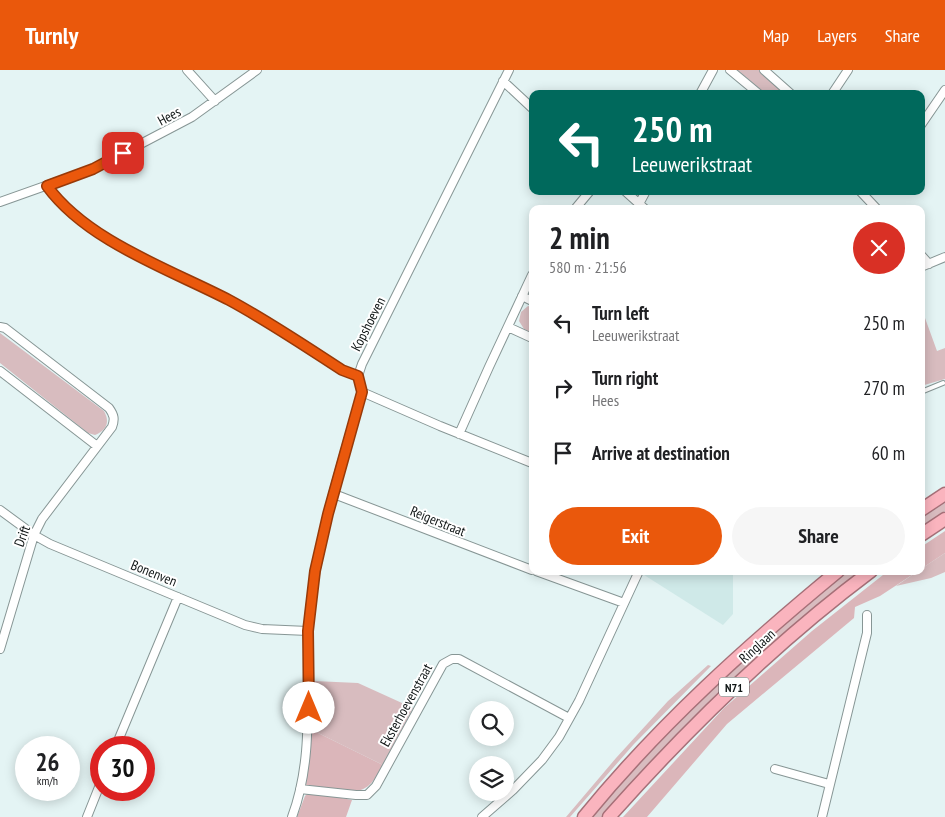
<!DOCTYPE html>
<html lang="en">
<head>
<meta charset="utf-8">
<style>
  :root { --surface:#fff; --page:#f6f6f6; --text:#202124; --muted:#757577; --accent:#ea580c }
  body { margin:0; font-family:"PT Sans Narrow",sans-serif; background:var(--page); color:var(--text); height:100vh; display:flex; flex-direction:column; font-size:19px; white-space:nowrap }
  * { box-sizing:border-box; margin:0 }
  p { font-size:16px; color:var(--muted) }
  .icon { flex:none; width:28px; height:28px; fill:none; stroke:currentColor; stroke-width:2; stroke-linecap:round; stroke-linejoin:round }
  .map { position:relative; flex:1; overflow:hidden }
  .panel { position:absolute; left:529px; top:135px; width:396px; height:370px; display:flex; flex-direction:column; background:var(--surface); border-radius:10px; box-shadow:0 2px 12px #0003 }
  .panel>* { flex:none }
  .top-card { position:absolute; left:529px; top:20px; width:396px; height:105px; border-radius:10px; box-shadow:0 2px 12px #0003; background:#00695c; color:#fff; overflow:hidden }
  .buttons { position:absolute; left:469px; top:631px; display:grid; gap:10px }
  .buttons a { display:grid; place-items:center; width:45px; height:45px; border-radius:50%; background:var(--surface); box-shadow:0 2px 12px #0003; font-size:25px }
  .speed { position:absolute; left:15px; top:666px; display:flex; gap:10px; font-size:25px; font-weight:700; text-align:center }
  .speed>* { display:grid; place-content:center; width:65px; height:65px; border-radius:50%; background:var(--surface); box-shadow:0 2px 12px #0003; line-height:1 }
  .speed small { font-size:12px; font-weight:400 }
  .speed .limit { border:8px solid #d22; background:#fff; color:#111 }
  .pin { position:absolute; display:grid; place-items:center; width:42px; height:42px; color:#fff; margin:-21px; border-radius:10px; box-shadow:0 2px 8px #0006 }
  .me { position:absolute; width:55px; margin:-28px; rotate:0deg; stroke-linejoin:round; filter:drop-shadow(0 0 4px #0008) }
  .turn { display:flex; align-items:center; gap:18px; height:105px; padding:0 20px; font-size:22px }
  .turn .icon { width:65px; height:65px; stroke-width:2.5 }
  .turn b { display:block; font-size:35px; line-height:42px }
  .round { display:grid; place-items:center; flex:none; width:52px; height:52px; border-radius:26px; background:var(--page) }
  .summary { display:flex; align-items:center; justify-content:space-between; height:85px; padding:0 20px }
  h1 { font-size:30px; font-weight:800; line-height:38px }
  .cta { display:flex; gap:10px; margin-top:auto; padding:10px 20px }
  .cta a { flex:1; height:58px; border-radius:30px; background:var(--accent); color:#fff; font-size:20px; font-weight:800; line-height:58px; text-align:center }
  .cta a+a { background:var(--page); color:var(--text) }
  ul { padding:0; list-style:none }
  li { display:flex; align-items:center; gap:15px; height:65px; padding:0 20px }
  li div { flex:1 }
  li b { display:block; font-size:19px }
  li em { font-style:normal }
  header { display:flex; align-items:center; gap:30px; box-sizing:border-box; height:70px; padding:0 25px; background:var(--accent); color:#fff }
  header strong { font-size:24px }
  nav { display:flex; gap:28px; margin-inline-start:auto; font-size:18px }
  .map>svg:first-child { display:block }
</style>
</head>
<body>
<header>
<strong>Turnly</strong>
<nav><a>Map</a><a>Layers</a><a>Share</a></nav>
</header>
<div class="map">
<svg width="945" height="747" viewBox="0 0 945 747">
  <rect width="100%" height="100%" fill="#e4f4f4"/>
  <path fill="#cfe9e8" d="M642,501H733V544L723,555L641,503Z"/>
  <path fill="#d8bcbf" d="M737,0H759L786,24H766Z
    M528,236L532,237V263L524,259L519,251L521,242Z
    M921,237L937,281L945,278V309L921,316Z
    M0,263L104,341C110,352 107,360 95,365L88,363L0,293Z
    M945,433V441L921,457V449Z
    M945,483V502L931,508L896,516L918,501H921V499Z
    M849,501H861L802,549L631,714L602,747H592C669,656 756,576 849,501Z
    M708,595L711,596L634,674L570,747H566L616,688L668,631Z
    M314,611L358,613L413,638L383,695L312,660Z"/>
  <path fill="#dbb6ba" d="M945,461V483L921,499V477Z
    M888,501H918L880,526L855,537L854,548L727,654L647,747H623L724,638L812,561Z
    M312,660L383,695C375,708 370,721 353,721L306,715Z
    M309,722L352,730L346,747H297L305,726Z"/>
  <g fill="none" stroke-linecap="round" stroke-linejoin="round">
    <g stroke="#879695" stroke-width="6">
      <path id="service" d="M921,322L943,313"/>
    </g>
    <g stroke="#879695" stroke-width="10">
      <path id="minor" d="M187,0L215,31
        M730,0L759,24
        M764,0L791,24
        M503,11L532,38
        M700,24L713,0
        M832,24L848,0
        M921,55L945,20
        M47,116C87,171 169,199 229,230C268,251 305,276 342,300L358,306
        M625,121L645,139
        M860,121L877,139
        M0,132L93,99L192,47L257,0
        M639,134L646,121
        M575,139L590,121
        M921,185L929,194
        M921,197L945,187
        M522,226L532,231
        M0,257L5,258L109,338C114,345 115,349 112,357L42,449L34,465L0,579
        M508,257L532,268
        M0,301L97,376
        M362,322L440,356L532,393
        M459,364L489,297L532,205
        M334,424L532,500
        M0,440L34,465L50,474L245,555L262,559L308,561
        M536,501L624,533
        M115,678L178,527
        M775,699L829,714
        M300,719L356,725H367L376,716L443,594L452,589H459L569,648
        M87,747L101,712
        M292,747C317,680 303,609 310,540C318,466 342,393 362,322L358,306L362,294L509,0
        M482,747L513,720L542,690L559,667L579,631L639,501
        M822,747L867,563V545"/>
    </g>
    <g stroke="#a67078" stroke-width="15">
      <path id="trunk" d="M921,440L945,424
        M921,465L945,449
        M584,747C659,655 747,576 838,501
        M609,747C689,657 775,573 871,501"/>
    </g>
    <use href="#service" stroke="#fff" stroke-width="4"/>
    <use href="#minor" stroke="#fff" stroke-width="8"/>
    <use href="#trunk" stroke="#fab4be" stroke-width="12"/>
  </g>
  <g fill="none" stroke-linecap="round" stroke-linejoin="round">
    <g stroke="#983908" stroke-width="12">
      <path id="route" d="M123,83L93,99L47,116C87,171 169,199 229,230C268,251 305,276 342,300L358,306L362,322L328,444L315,501L308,561L309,638"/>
    </g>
    <use href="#route" stroke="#ea580c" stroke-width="9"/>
  </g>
  <g text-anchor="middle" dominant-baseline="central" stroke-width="4" stroke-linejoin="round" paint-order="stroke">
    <rect fill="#fff" stroke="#575b5b" stroke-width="1" x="719" y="607.5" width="30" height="19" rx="4"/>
    <g font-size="12" font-weight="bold" fill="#0f1515">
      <text x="734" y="617">N71</text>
    </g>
    <g font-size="14" fill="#0f1515" stroke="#fff">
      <text transform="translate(169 46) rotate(-28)">Hees</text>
      <text transform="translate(368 254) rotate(-63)">Kopshoeven</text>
      <text transform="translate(438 451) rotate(22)">Reigerstraat</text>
      <text transform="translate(22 466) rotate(-70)">Drift</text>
      <text transform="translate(154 503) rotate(22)">Bonenven</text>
      <text transform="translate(757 576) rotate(-42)">Ringlaan</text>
      <text transform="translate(406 635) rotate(-61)">Eksterhoevenstraat</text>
    </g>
  </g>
</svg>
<div class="buttons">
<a><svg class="icon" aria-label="search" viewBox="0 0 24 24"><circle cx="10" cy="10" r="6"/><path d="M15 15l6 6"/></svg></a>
<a><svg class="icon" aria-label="layers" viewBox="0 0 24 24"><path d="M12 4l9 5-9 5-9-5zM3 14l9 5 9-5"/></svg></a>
</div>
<div class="speed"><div>26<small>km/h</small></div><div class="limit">30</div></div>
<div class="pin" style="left:123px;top:83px;background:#d93025"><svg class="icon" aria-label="arrive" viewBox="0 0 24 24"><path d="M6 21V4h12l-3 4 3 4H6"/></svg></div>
<svg class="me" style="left:309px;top:638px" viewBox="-20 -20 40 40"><circle r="19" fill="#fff"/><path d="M0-13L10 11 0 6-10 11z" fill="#ea580c"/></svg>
<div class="top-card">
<div class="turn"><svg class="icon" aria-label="left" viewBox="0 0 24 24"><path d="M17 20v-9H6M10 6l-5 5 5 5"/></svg><div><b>250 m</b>Leeuwerikstraat</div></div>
</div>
<section class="panel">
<div class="summary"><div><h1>2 min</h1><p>580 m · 21:56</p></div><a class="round" style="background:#d93025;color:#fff"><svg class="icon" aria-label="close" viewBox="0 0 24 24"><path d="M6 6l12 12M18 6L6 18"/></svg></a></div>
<ul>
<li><svg class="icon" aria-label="left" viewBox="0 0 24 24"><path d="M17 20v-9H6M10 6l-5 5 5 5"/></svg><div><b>Turn left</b><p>Leeuwerikstraat</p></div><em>250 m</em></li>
<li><svg class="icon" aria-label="right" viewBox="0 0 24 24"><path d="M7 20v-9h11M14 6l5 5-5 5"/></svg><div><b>Turn right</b><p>Hees</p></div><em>270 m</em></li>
<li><svg class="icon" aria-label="arrive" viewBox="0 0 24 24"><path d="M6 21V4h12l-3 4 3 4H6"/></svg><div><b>Arrive at destination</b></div><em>60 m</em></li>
</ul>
<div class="cta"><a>Exit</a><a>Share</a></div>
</section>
</div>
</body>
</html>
